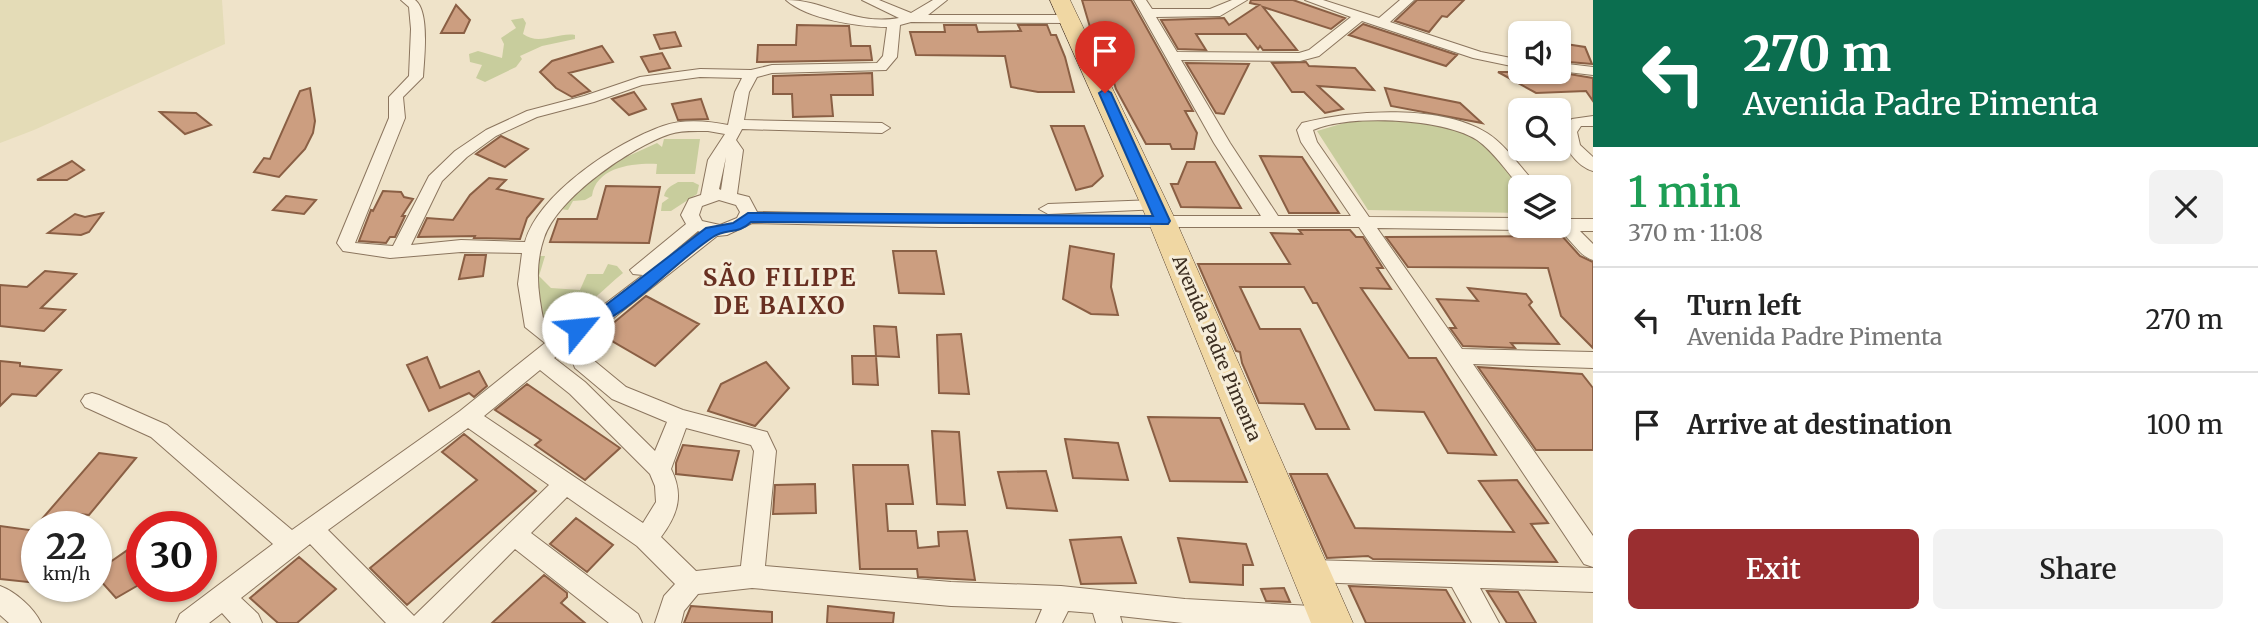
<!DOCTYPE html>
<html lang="en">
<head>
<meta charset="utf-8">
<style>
  :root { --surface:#fff; --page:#f2f2f2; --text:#222; --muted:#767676; --line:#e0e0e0; --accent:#9a2e30 }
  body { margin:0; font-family:Merriweather,serif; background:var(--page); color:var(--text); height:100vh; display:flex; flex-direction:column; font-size:26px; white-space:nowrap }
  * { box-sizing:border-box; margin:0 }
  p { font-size:23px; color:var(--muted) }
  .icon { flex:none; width:38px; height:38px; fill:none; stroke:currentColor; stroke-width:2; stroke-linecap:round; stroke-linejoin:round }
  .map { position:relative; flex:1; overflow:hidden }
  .side { display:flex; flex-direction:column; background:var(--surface); width:665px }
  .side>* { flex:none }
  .hud { background:#0b6e4f; color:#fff; overflow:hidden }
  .buttons { position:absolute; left:1508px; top:21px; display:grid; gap:14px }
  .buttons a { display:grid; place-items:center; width:63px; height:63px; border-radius:10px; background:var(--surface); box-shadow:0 2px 5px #0004; font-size:35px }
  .speed { position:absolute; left:21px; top:511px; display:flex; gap:14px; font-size:35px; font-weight:700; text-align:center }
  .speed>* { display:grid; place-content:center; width:91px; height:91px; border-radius:50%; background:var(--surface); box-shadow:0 2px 5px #0004; line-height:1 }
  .speed small { font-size:18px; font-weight:400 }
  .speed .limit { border:10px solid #d22; background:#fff; color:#111 }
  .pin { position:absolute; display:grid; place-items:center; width:60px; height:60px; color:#fff; margin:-72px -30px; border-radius:50% 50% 50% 0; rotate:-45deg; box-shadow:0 0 7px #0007 }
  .pin .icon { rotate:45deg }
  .me { position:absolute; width:77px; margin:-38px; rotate:62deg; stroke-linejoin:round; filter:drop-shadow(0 0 5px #0008) }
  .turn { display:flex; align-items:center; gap:24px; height:147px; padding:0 35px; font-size:32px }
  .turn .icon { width:91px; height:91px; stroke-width:2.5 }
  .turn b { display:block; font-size:49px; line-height:60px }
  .round { display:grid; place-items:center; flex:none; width:74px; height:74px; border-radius:10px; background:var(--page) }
  .head { display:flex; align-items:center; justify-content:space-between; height:119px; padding:0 35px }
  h1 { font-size:42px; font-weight:600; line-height:52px; color:#1e9e55 }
  .action { display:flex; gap:14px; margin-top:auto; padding:14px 35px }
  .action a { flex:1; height:80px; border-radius:10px; background:var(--accent); color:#fff; font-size:28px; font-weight:600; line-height:80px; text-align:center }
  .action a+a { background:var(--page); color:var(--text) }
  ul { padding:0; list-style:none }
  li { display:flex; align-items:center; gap:21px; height:105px; padding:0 35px; border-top:2px solid var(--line) }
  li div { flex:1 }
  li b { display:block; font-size:26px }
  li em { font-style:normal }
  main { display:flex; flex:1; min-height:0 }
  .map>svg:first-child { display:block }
</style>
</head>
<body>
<main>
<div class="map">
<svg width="1593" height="623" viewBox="0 0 1593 623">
  <rect width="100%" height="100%" fill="#efe3c9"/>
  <path fill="#e4dcb7" d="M0,0H222L225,44L34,130L0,143Z"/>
  <path fill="#c8cd9d" d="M523,18L526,23L523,34C539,46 558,32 575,35V39L542,46L520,56L522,59L516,67L485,82L476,78L482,65L470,62L469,54L478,51L502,58L504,44L501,38L516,28L511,20Z
    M1377,119L1417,121L1478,136L1521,187V213L1368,210L1317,131L1351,121Z
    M664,139H700L695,174H656L657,164C633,163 596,167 592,196L585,200L573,201L568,210L559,209L602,168L657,143L662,147Z
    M678,182H693L699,185L697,194L671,211H661L662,203L669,198L664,196C666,188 671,186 678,182Z
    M537,256H545L539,276L551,288L580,290L587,274H603L608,264L617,266L623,273C604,288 567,330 541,319L533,290Z"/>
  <path fill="#cc9e80" stroke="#8a5f44" stroke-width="2" d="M1082,0H1131L1193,111H1185L1197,133L1194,149H1172L1170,144H1146L1116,89L1109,67L1092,34Z
    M1251,0H1293L1345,18L1331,29L1263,7L1297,50H1263L1260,46L1258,49L1246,34H1196L1206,50L1178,49L1161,20L1224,18L1229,25L1259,5L1250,3Z
    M1417,0H1464L1447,17L1442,16L1429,32L1395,21Z
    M456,5L470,20L464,33H441Z
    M1363,24L1457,55L1446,66L1349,35Z
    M797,25L849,26L851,46H870L872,60L757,62L758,45H796Z
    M944,25H976L978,32L1021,31L1018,25H1047L1051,35H1056L1065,57L1074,92H1038L1011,87L1005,56L916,55L910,32H945Z
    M675,32L681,46L660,49L654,35Z
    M1559,43L1585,47L1592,64L1569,62Z
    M602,46L613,62L569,73L590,91L572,97L556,88L540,72L552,61Z
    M662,53L670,68L649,72L641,57Z
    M1306,62L1309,66L1355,68L1374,90L1318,86L1343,109L1325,113L1304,92H1292L1272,63Z
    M1186,63L1249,64L1224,114L1216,113Z
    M1498,72H1557L1593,78V101L1586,91L1536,93Z
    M872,73L873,95H831L833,116L793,117L792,94H773V76Z
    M310,88L315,121L313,133L305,149L279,177L254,172L264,158L270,159L300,91Z
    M1385,88L1460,103L1482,123L1391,106Z
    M634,92L646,109L629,115L612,99Z
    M701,99L708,119L678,120L672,104Z
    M160,112L196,113L211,125L185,134Z
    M1051,126H1084L1103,176L1092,186L1076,190Z
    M501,136L528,149L505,167L476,154Z
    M1260,156L1302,157L1339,213H1289Z
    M72,161L84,170L67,180H37Z
    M1187,162H1215L1241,208L1181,207L1171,184H1178Z
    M489,178L506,180L497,189L543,199L527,218L520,239L474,238L475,236L418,237L427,218L453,220L470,195Z
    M606,186L660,187L649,243L550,242L558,219H597Z
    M383,191L401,192L404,197L413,199L402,216H405L395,237H390L386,243L359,241L371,210L373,211Z
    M286,196L316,200L304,214L273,210Z
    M103,213L89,232L81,235L48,233L75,214L85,217Z
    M1299,230H1350L1356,237H1363L1383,268H1377L1391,289L1361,288L1409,358H1436L1496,455L1448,453L1424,412L1375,410L1317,303H1313L1304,287H1240L1260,329H1300L1349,429H1316L1304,404L1259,403L1242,363L1240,352L1236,351L1198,264H1290L1271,233L1302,234Z
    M1562,236L1580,256L1593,262V348L1561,316L1548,268L1408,267L1386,237Z
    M1070,246L1114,254L1111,287L1118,315L1091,314L1063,299Z
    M893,251H936L944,294L899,293Z
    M465,255H486L483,276L459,279Z
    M45,271L76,274L41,308L65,310L44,331L0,326V285L27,287Z
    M1468,288L1526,294L1532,302L1529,305L1559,344L1511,343L1515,348L1463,346L1450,328H1456L1437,299L1478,301Z
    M646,296L699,324L655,366L600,334Z
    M874,326L896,327L899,357L876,356Z
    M961,334L969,394L939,393L937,335Z
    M852,356H876L878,385L853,384Z
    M427,357L440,388L479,371L487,386L474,397L469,393L429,411L407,365Z
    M0,361L20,363V366L61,370L36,396L12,394L0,406Z
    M766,362L789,388L755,426L708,411L721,384Z
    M1478,367L1582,374L1593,388V450H1536Z
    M527,384L620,448L585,480L535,445L541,440L495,410Z
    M1148,417L1220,418L1247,482L1170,481Z
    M932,431L959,432L965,505L937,504Z
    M464,434L536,491L407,605L370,568L477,480L442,452Z
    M1065,439L1118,443L1128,480L1073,478Z
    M683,445L739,451L732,480L676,474V463Z
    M99,453L136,458L89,515L79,514L67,527H35Z
    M853,465H908L913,504H886L888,531H916L918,548L939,546L938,532L967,531L975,580L918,577L917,569H860Z
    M1046,471L1057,511L1007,508L998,472Z
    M1290,474H1327L1355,528L1514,532L1479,481L1517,480L1548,523L1531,524L1557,562L1373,559L1368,556L1327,558Z
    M815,484L816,513L773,514L775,485Z
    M576,518L613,545L587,572L550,544Z
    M0,526L37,531V583L0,579Z
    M1121,537L1136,583L1081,584L1070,540Z
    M1178,538L1246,544L1253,565H1243V585L1190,582Z
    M142,540V583L116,598L98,578L106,565Z
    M299,557L336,589L297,623H278L250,598Z
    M544,575L567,593V597L561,603L585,623H492Z
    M1349,586L1446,590L1465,623H1366Z
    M1284,588L1290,602L1266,601L1261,589Z
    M1487,591L1518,592L1536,623H1507Z
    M691,606L772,612V623H684Z
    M828,606L894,613L893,623H827Z"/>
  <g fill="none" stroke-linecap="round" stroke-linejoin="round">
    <g stroke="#8b755e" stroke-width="2">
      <path id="minor" d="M401,0H415C430,11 424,59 423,77L403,97L405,118L355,243L393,246L429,176L455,151L486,130L527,111L584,96L640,77L700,69L751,70L772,65L877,63L883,56L887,27C859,27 807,19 786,0C826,0 853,26 899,18L862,0H879L911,13L933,0H947L928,15H1069L1075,19L1069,23L911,22L900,25L897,57L886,70L772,73L757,77L749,92L744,120L882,123L890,128L882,133L742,129L736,140L743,150L737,194L749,197L757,212L941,216H1261L1214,143L1134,0H1146L1152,9H1210L1232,0H1247L1220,16L1156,17L1177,52L1299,53L1309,50L1351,17L1305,0H1323L1379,18L1400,0H1414L1390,22L1481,52L1521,60V68L1473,58L1362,21L1319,56L1300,61L1181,60L1230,143L1278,216H1351L1301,142L1297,130L1302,123C1352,110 1441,104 1487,133C1506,145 1520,167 1535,183L1537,187L1521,188C1507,172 1494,152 1477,140C1444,118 1348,114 1313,130L1317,142L1369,217L1521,218V226H1529L1521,230L1377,228L1462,349L1593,352V368L1473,364L1593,536V567L1584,564L1359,227H941L752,223L727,235L717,236L611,320L581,336L590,351L592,359L626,387L683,410L767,432L776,451L765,566L951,582L1061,586L1185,599L1330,607L1339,610L1343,619L1341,623H1183L1120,616L1122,623H1096L1093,613L1068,611L1062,623H1036L1042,609L951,606L752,588L698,594L684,611L681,623H655L664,596L675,584L637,546L567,497L531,533L638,614L642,623H609L515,549L442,623H386L310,544L241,598L258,614L262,623H231L222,613L209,623H176L180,614L273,544L151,437L85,407L81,401L85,395L92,393L99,395L167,425L292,530L460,411L545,343L525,327L518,284L522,253L461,252L390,258L343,251L337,243L389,118V97L409,76L411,29L409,7ZM700,77L742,78L735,92L728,125C708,121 682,119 663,126C617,142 539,193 525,242L461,240L411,245L442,181L467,157L496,136L537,117L594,102L642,85ZM708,131L725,134L708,160L701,195L689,199L681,215L686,224L630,270L633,274L643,275L597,310L571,323L559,333L544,323C538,294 534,267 544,238C557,198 631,147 670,134C681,130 696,131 708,131ZM726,157L721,190L719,189ZM719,200L736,205L740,212L737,218L720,225L702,221L699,215L702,206ZM698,231L700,232L668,256ZM567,347L575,368L612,399L667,422L655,451L585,382L554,358ZM540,370L570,394L650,474L655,486L656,502L643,523L484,416ZM468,428L549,485L414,616L328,530ZM686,428L751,445L754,451L741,566L696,571L661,537C678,514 684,495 671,469Z
        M1559,63L1593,67V75L1559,71Z
        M1593,116V126H1581L1577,132L1580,145L1593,157V171C1576,166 1564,147 1561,131L1572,119Z
        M1155,200L1163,205L1161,209L1048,214L1039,209L1048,204Z
        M1559,215L1568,219H1593V231H1580L1593,244V260C1576,255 1570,233 1553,229L1551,226H1559Z
        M1311,560L1593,568V592L1480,588L1499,623H1472L1452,587L1311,582L1302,579L1299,571L1302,563Z
        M0,586C16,592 34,608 41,623H9L0,615Z"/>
    </g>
    <g stroke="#594431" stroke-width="1">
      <path id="primary" d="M1050,0H1070L1176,221L1353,623H1311L1148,221Z"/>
    </g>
    <use href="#minor" fill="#f9f0dd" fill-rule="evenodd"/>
    <use href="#primary" fill="#f0d7a3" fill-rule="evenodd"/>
  </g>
  <path fill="#1a73e8" stroke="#114b97" stroke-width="2" d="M1105,89L1111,93L1170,221L1168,224L751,222C738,235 726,228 713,237C669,266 628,318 578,333L570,328L572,323L598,311L706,228L733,223L748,213L1153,216L1099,93Z"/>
  <g text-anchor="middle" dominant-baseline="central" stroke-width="6" stroke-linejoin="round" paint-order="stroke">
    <g font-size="18" fill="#3c2e21" stroke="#f6edd9">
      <text transform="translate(1217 348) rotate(67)">Avenida Padre Pimenta</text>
    </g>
    <g font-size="24" font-weight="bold" letter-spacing="2" fill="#682f21" stroke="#f6edd9">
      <text x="780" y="277">SÃO FILIPE<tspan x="780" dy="28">DE BAIXO</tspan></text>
    </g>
  </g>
</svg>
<div class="buttons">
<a><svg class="icon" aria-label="sound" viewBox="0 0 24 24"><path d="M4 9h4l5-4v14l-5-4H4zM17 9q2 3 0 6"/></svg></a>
<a><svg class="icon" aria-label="search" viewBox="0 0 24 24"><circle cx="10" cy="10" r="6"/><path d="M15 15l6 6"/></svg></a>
<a><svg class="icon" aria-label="layers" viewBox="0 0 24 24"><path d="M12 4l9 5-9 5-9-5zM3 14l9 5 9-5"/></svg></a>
</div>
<div class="speed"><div>22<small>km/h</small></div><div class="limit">30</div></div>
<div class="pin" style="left:1105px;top:93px;background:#d93025"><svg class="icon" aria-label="arrive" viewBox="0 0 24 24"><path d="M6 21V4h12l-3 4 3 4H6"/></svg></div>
<svg class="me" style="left:578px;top:328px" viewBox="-20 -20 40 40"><circle r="19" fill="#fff"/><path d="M0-13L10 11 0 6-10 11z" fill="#1a73e8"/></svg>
</div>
<section class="side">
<div class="hud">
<div class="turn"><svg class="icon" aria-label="left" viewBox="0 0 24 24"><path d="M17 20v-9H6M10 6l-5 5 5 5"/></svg><div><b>270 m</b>Avenida Padre Pimenta</div></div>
</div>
<div class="head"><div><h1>1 min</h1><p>370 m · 11:08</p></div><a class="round"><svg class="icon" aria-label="close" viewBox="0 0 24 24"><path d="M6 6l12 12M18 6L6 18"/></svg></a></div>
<ul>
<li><svg class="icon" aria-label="left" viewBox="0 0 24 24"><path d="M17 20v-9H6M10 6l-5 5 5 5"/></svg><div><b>Turn left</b><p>Avenida Padre Pimenta</p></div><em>270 m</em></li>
<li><svg class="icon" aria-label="arrive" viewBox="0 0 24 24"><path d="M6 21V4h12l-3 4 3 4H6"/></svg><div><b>Arrive at destination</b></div><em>100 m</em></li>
</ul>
<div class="action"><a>Exit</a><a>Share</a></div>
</section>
</main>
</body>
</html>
